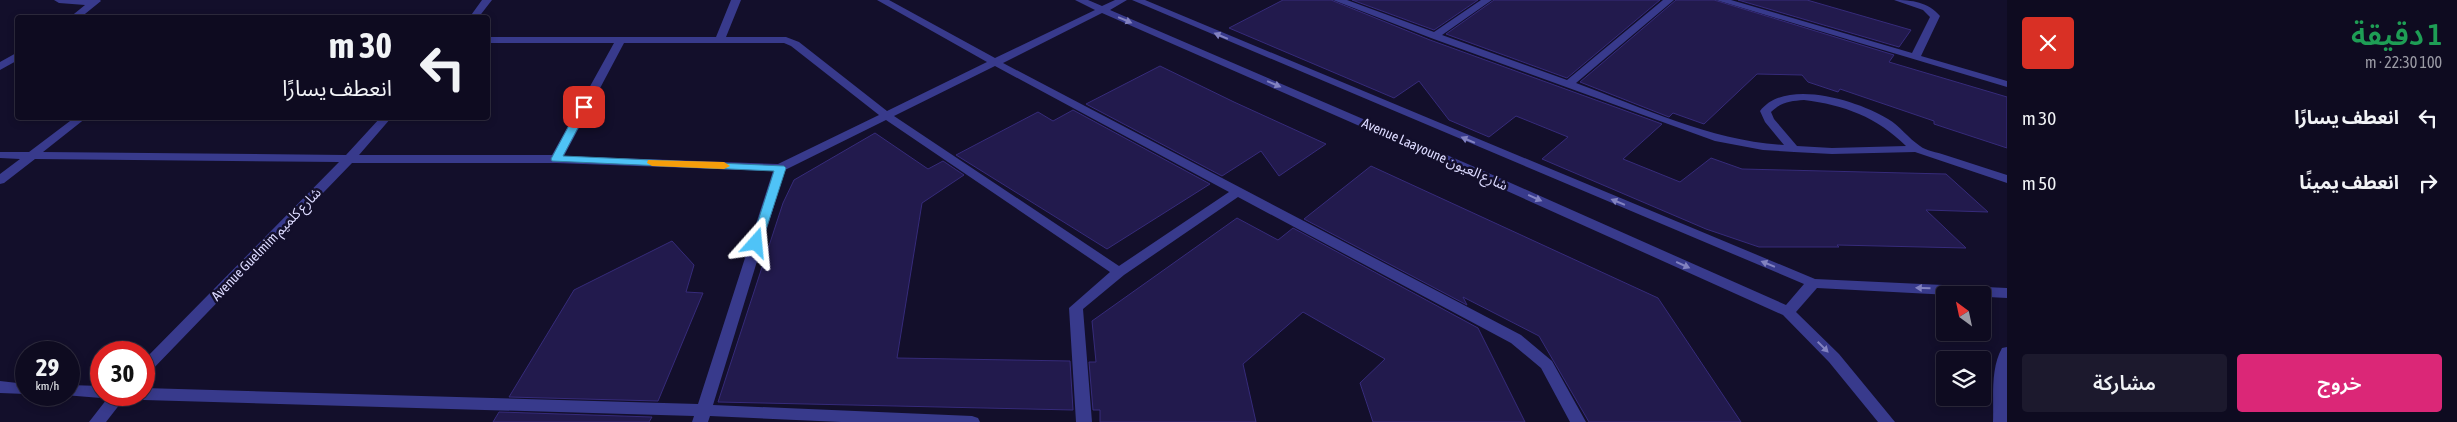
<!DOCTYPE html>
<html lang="ar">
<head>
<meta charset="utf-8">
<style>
  :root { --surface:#0e0b20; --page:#1c192d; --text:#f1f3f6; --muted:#9b9ba5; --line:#2e2b3e; --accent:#db2777 }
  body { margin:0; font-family:"Asap Condensed","Noto Sans Arabic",sans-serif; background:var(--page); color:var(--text); direction:rtl; height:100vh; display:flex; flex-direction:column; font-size:19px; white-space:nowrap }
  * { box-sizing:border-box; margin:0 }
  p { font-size:16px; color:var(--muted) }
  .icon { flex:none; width:28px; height:28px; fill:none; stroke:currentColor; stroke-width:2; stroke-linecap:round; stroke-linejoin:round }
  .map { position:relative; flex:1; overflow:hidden; direction:ltr }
  .details { display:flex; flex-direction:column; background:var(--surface); width:450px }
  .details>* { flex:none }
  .hud { position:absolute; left:15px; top:15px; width:475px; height:105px; border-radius:5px; box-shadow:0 2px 8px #0003,0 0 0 1px var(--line); direction:rtl; background:#0e0b20; color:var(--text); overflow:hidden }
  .needle { width:32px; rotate:327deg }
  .tools { position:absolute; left:1936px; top:286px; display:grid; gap:10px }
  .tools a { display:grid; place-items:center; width:55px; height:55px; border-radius:5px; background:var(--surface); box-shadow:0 2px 8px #0003,0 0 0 1px var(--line); font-size:25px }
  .speed { position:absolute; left:15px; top:341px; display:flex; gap:10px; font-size:25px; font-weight:700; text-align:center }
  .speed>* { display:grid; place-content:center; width:65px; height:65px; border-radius:50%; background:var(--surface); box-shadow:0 2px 8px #0003,0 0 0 1px var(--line); line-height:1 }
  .speed small { font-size:12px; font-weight:400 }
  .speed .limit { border:8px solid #d22; background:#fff; color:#111 }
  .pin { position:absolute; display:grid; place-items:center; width:42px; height:42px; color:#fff; margin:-21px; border-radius:10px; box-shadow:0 2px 8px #0006 }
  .me { position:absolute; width:55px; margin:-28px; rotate:18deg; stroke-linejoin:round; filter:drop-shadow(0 0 4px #0008) }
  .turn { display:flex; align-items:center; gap:18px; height:105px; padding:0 15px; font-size:22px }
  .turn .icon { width:65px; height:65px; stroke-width:2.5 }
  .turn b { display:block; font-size:35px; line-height:42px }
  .round { display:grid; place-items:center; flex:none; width:52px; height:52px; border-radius:5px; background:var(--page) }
  .summary { display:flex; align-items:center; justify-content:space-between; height:85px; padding:0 15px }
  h1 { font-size:30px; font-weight:600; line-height:38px; color:#1e9e55 }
  .action { display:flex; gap:10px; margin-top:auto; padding:10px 15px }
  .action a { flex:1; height:58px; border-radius:5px; background:var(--accent); color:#fff; font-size:20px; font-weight:600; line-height:58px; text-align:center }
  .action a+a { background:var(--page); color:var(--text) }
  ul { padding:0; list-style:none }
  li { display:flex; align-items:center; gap:15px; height:65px; padding:0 15px }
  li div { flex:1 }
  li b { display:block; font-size:19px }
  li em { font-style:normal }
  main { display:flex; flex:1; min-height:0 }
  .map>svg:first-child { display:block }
</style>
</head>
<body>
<main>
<section class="details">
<div class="summary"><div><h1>1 دقيقة</h1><p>100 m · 22:30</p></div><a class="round" style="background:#d93025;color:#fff"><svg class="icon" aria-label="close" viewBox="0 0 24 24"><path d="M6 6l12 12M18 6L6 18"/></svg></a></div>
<ul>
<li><svg class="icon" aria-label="left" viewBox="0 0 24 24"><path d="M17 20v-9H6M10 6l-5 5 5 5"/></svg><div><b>انعطف يسارًا</b></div><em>30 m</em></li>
<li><svg class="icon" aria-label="right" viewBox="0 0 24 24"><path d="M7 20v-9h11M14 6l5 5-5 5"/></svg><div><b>انعطف يمينًا</b></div><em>50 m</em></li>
</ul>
<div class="action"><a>خروج</a><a>مشاركة</a></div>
</section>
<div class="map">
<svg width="2007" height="422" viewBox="0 0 2007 422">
  <rect width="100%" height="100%" fill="#130f2b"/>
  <path fill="#221a4d" stroke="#362b7a" d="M1283,0H1331L1430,40L1662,124L1623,159L1680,182L1711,158L1742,169L1946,174L1988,212L1926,210L1966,248L1837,245L1839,247H1759L1706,229L1542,159L1568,137L1516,116L1489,137L1449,120L1419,81L1394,98L1229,28Z
    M1352,0H1478L1434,30Z
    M1494,0H1660L1567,78L1446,34Z
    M1676,0H1714L1894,55L1889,62L2007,97V148L1934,124V121L1840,89L1838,92L1808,82L1802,75L1757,74L1704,124L1673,113L1669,117L1580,82Z
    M1738,0H1807L1911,30L1899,47Z
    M1160,66L1234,102L1326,144L1279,176L1261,151L1222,176L1086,104Z
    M1073,110L1210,184L1107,249L956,155L1038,112L1053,121Z
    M875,133L928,169L943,161L964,175L922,203L897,358L1070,361L1073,410L718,402L783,203L794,180Z
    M1371,166L1658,298L1741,422H1589L1539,336L1463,297L1467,305L1304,219Z
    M1237,218L1278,240L1293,228L1478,328L1525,422H1373L1360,383L1385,359L1303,312L1243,364L1256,422H1100V410H1093L1089,362H1096L1092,321Z
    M672,241L694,265L686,292L703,293L658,401L509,397L574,290Z
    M499,412L652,417L649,422H493Z"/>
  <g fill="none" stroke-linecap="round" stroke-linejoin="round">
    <path fill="#383a8c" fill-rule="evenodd" d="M54,0H100L101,1L80,18H69L85,5L59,3Z
      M482,0H492L478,18H469Z
      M731,0H741L726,37H786L799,42L887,111L987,62L877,0H889L995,58L1095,10L1075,0H1088L1102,6L1115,0H1127L1110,10L1477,168L1786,305L1804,284L1132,0H1145L1815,279L2007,288V298L1817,288L1796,312L1839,354L1895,422H1878L1829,362L1783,315L1469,174L1102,13L1003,63L1521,335L1552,361L1586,422H1570L1541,368L1511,343L1238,197L1124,275L1083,309L1092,422H1076L1069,308L1110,272L886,120L785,170L713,405L972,416L978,418L980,422H841L710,416L708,422H692L694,416L144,400L139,398L137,395H144V388L698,404L773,171L556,163H352L149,373L144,374V360L339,162L35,159L4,183L0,184V174L20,159L0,158V152H29L74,118H86L43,152L346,155L380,118H391L359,155H552L614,43H488V37H716ZM624,43H784L791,46L879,115L778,164L564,156ZM995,66L1229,192L1119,266L894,116Z
      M1333,0H1347L1434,32L1481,0H1492L1442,35L1567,80L1663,0H1674L1576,83C1644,108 1712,141 1784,145L1765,122L1760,111C1785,78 1857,100 1888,119C1900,126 1908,138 1920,146C1926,151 1937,152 1945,155C1966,162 1986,168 2007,175V183L1915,152L1832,154L1794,152L1763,150L1715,141L1431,38ZM1804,100C1844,105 1877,117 1906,146L1832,148L1797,146L1774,119L1771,112C1781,102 1790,101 1804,100Z
      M1716,0H1731L1912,53L1930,17L1923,10L1894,0C1912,0 1928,2 1940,16L1921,56L2007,81V87Z
      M18,52V60L0,70V62Z
      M2007,347V422H1993C1994,399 1990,369 2002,348Z
      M0,381L26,384V394L0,393Z
      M69,385L101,386V395H107L101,398L64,395H69Z
      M110,395H127L106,422H89Z"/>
  </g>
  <defs><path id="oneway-solid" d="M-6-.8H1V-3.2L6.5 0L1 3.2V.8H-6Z" transform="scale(1.25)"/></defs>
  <g fill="#8282c0">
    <use href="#oneway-solid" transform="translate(1125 20) rotate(23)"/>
    <use href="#oneway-solid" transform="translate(1221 36) rotate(-157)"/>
    <use href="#oneway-solid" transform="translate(1274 84) rotate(23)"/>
    <use href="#oneway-solid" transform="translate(1468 140) rotate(-157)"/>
    <use href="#oneway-solid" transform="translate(1535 198) rotate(24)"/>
    <use href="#oneway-solid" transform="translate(1618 202) rotate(-158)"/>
    <use href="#oneway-solid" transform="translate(1768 264) rotate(-158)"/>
    <use href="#oneway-solid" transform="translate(1683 265) rotate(24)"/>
    <use href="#oneway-solid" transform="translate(1923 288) rotate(-178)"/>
    <use href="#oneway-solid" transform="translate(1823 347) rotate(45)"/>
  </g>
  <path fill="#4fc3f7" stroke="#337fa1" d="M580,105L589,107L563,156L784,166L786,168L761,245L756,246L751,243L774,171L552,161L551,159Z"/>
  <path fill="#f59e0b" d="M648,160L724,162L730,166L724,169L652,166L647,163Z"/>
  <g text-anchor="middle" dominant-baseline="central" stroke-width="5" stroke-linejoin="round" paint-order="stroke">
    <g font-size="14" fill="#dcdaff" stroke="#130f2b">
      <text transform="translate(1435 154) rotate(24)">Avenue Laayoune شارع العيون</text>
      <text transform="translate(266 244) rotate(-46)">Avenue Guelmim شارع كلميم</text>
    </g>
  </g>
</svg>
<div class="tools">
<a><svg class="needle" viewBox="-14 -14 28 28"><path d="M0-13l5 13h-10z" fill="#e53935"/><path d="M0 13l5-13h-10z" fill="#9b9ba5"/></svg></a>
<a><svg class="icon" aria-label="layers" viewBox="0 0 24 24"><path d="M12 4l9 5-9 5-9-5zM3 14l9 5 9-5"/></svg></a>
</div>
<div class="speed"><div>29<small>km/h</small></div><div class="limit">30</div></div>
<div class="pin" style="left:584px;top:107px;background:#d93025"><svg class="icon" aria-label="arrive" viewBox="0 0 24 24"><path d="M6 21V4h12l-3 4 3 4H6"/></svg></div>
<svg class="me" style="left:756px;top:243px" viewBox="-20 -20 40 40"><path d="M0-17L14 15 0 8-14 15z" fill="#4fc3f7" stroke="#fff" stroke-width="4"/></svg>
<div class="hud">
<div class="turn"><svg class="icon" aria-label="left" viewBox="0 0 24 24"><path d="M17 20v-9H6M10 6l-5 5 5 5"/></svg><div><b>30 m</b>انعطف يسارًا</div></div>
</div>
</div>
</main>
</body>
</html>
